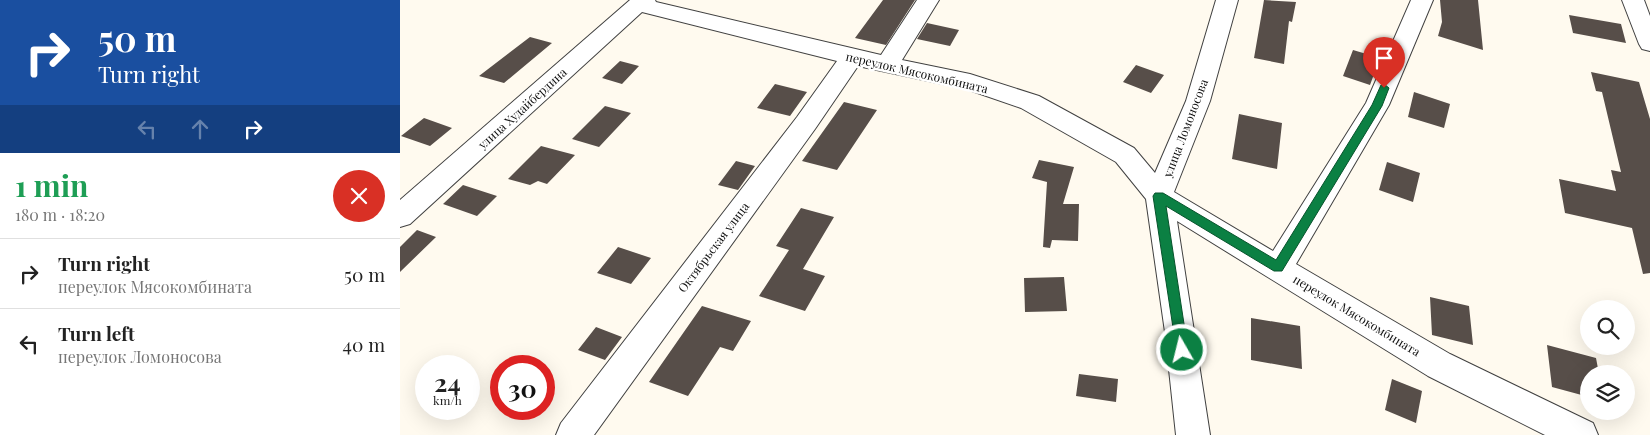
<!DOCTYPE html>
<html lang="en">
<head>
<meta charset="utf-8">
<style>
  :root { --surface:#fff; --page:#f2f2f2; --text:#222; --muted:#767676; --line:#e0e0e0 }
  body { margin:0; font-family:"Playfair Display",serif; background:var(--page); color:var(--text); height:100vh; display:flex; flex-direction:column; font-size:19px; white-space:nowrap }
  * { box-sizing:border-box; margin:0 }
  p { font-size:16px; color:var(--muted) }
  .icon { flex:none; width:28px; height:28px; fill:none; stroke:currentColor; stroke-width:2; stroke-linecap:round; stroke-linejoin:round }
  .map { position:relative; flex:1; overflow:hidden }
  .sheet { display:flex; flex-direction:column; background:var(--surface); width:400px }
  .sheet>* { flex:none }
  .guide { background:#1a4fa0; color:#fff; overflow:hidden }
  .buttons { position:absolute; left:1180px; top:300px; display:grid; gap:10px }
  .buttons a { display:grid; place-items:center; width:55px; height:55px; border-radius:50%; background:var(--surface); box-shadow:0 5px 20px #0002; font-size:25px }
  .speed { position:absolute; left:15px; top:355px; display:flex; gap:10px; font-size:25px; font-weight:700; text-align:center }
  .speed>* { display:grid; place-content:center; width:65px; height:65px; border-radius:50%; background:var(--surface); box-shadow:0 5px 20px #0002; line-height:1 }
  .speed small { font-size:12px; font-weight:400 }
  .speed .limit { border:8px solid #d22; background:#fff; color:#111 }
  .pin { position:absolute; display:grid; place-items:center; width:42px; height:42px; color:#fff; margin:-51px -21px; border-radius:50% 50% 50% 0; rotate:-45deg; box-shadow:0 0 5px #0007 }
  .pin .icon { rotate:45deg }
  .me { position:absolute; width:55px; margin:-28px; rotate:352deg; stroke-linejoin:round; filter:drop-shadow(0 0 4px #0008) }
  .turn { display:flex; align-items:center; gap:18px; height:105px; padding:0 15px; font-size:22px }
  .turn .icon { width:65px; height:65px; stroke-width:2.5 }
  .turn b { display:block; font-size:35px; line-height:42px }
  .lanes { display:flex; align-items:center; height:48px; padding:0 15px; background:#0003; justify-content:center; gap:25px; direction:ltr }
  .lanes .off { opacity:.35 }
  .round { display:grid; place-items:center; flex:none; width:52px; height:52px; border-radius:26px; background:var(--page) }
  .summary { display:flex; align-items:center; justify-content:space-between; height:85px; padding:0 15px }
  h1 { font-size:30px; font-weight:700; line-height:38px; color:#1e9e55 }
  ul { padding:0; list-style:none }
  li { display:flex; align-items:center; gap:15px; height:70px; padding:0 15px; border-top:1px solid var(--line) }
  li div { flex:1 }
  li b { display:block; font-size:19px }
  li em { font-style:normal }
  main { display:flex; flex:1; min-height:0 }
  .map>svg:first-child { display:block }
</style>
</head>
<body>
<main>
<section class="sheet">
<div class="guide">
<div class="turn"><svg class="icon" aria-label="right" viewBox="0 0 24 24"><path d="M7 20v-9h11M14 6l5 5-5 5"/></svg><div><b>50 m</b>Turn right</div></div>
<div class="lanes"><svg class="icon off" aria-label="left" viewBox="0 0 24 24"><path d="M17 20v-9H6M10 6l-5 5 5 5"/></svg><svg class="icon off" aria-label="ahead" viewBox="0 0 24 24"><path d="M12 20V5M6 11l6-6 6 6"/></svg><svg class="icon" aria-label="right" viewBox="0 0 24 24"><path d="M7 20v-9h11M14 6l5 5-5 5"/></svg></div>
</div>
<div class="summary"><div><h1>1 min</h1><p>180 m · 18:20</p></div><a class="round" style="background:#d93025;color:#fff"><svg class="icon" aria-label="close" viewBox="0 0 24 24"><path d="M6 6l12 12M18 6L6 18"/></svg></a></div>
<ul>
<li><svg class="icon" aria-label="right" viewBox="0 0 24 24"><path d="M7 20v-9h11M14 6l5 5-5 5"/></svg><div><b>Turn right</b><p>переулок Мясокомбината</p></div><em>50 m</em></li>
<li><svg class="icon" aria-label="left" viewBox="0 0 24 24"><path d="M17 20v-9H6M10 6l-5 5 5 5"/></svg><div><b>Turn left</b><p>переулок Ломоносова</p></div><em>40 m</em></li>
</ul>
</section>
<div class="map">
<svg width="1250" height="435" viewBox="0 0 1250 435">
  <rect width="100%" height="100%" fill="#fffaef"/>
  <path fill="#574e49" d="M483,0H515L486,45L455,38Z
    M864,0L896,2L892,22L889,21L884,64L854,58Z
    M1040,0H1078L1083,50L1038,36L1042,22Z
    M1169,15L1221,24L1226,43L1173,33Z
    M527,23L559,30L550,46L517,39Z
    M130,37L152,43L104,83L79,76Z
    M953,50L980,58L970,85L943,76Z
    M220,61L239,66L222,84L202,78Z
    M736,65L764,75L751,93L723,82Z
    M1191,72L1239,82L1250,119V273L1243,274L1232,228L1165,213L1159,179L1216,191L1211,170L1221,172L1202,92L1196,91Z
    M375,84L407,92L390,116L357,108Z
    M1014,92L1050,104L1044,128L1008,117Z
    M444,102L477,110L437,170L402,161Z
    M205,106L231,113L199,147L172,139Z
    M839,114L882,123L877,169L832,159Z
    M24,118L52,128L30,146L1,136Z
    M141,146L175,155L147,184L138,181L130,185L108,179Z
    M639,160L674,167L663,204H679L678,241L652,240L650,248L643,247L647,182L632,178Z
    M336,161L355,166L338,190L318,185Z
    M987,162L1020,173L1013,202L979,190Z
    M63,185L97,196L77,216L43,204Z
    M401,208L434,217L403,269L425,276L405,311L359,296L389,250L376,246Z
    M17,230L36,237L0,272V247Z
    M218,247L251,258L231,284L197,273Z
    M664,277L667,311L625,312L624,278Z
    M1030,297L1069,306L1073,345L1032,335Z
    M302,306L351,321L333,351L320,347L288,396L249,382Z
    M851,318L900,326L902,369L851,360Z
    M196,327L222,337L205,360L178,350Z
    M1147,345L1196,358L1199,374H1189V397L1152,387Z
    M679,374L718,379L716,402L676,396Z
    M992,379L1022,391L1016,423L985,410Z"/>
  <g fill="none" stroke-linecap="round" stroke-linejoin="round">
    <g stroke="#414141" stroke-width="2">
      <path id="minor" d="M230,0H255L256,2L481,55L517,0H539L502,60L570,74L639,96L734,148L755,173L786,101L816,0H838L810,101L774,192L873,251L966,103L1011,0H1033L989,105L896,264L1050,354L1193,423L1198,435H1145L1028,376L777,221L810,435H776L765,332L746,199L716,162L621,108L566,89L458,66L415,129L194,435H156L161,423L397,117L437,61L242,12L10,224L0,227V200Z
        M1222,0H1244L1250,16V51L1242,49L1239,44Z"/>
    </g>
    <use href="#minor" fill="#fff" fill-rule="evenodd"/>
  </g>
  <path fill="#0b8043" stroke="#07532c" d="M984,84L989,88L982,106L882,271H874L766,206L788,350L786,354L782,355L777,354L753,196L755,193H763L876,260L972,105L981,85Z"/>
  <g text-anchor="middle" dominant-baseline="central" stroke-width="5" stroke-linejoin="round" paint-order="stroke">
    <g font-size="12" fill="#0e0e0e" stroke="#fff">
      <text transform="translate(517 72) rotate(13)">переулок Мясокомбината</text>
      <text transform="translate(122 108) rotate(-42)">улица Худайбердина</text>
      <text transform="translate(785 128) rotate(-69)">улица Ломоносова</text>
      <text transform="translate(313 247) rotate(-53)">Октябрьская улица</text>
      <text transform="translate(957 315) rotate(31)">переулок Мясокомбината</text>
    </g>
  </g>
</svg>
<div class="buttons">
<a><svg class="icon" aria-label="search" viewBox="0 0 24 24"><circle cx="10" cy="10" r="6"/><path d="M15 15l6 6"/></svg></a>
<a><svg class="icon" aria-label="layers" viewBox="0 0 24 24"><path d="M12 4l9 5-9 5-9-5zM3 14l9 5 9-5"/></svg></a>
</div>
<div class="speed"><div>24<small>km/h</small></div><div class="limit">30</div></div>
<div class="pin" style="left:984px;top:88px;background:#d93025"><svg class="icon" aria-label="arrive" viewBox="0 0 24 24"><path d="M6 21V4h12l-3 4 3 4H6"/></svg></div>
<svg class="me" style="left:782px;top:350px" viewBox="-20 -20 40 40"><circle r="17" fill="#0b8043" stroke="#fff" stroke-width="3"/><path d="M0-11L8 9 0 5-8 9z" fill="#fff"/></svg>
</div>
</main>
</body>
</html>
